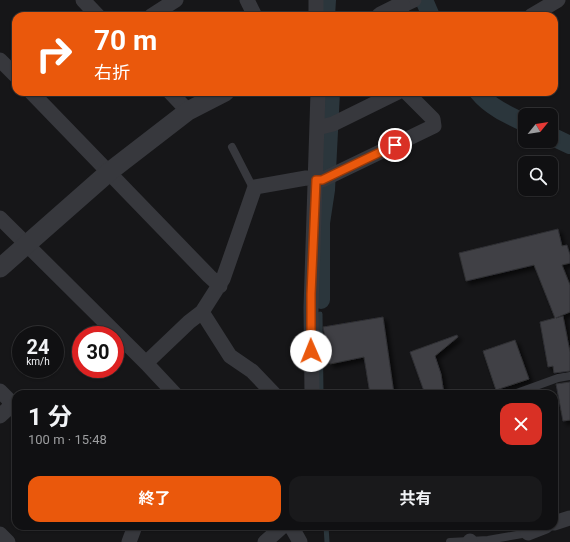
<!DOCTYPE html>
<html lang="ja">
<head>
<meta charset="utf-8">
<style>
  :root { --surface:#101012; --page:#19191b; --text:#f1f3f6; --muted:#9c9d9f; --line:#303032; --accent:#ea580c }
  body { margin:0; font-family:Roboto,"Noto Sans JP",sans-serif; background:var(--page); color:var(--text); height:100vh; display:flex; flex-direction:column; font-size:15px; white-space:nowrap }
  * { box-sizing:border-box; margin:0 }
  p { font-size:13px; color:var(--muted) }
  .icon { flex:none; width:22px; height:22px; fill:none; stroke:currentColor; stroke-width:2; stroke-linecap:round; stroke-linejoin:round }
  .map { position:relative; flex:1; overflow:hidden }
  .side { position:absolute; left:12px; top:390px; width:546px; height:140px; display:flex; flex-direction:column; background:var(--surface); border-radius:12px; box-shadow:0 1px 3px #0004,0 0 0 1px var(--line) }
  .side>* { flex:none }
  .banner { position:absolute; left:12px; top:12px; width:546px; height:84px; border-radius:12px; box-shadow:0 1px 3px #0004,0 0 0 1px var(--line); background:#ea580c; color:#fff; overflow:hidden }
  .needle { width:26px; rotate:60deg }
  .controls { position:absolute; left:518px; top:108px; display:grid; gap:8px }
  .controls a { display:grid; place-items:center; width:40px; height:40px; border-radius:8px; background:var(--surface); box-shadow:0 1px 3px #0004,0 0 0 1px var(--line); font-size:20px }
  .speed { position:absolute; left:12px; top:326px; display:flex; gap:8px; font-size:20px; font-weight:700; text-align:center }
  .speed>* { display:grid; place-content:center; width:52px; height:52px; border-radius:50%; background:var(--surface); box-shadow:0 1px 3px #0004,0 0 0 1px var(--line); line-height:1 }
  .speed small { font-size:10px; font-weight:400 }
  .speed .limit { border:6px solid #d22; background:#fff; color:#111 }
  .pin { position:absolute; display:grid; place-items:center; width:34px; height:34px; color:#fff; margin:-17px; border:2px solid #fff; border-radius:50%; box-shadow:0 1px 4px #0007 }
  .me { position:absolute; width:44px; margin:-22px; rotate:359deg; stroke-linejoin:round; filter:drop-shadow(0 0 3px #0008) }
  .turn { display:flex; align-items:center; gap:14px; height:84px; padding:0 16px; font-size:18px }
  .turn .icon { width:52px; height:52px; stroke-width:2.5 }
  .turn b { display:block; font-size:28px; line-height:34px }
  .round { display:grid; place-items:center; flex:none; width:42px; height:42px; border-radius:12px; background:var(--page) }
  .head { display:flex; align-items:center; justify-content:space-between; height:68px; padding:0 16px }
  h1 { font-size:24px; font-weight:700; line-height:30px }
  .primary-button { display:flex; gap:8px; margin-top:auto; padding:8px 16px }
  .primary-button a { flex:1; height:46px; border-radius:12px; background:var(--accent); color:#fff; font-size:16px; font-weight:700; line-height:46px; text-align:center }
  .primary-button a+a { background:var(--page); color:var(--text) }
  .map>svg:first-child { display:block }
</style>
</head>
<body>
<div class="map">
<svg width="570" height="542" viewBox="0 0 570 542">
  <defs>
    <filter id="shadow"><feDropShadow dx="3.5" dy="3.5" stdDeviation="2" flood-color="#0009"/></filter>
  </defs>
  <rect width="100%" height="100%" fill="#161618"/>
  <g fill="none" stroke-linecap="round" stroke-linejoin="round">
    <path stroke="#2b363c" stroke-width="5" d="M320,314L321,394
      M326,526L327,542"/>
    <path stroke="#2b363c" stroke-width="18" d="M424,0L431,16
      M326,16L327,0
      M478,92C490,107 508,115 525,123
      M551,136L570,145
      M321,300V223L326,190L331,92"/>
  </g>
  <path fill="#404145" stroke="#303034" filter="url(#shadow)" d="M558,229L562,246L567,245L570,255V263L562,265L570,285V312L556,318L563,316L570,352V371L554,373L553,366L548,367L540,322L555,318L534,265L466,281L459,253Z
    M383,317L394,394H370L364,357L330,364L323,327Z
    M457,335L458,337L435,356L441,374L444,394H425L410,352Z
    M515,340L529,379L496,390L483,351Z
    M570,382V420L563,421L556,384Z"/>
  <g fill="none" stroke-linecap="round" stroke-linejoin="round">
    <path stroke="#37383d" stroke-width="8" d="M232,147L251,184L255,187
      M514,394L558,378L570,376
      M450,542L488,540L528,533"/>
    <path stroke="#37383d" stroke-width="15" d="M83,0L98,16
      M247,0L255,16
      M401,6L414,0
      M151,16L176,0
      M316,16V0
      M531,16L558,0
      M0,60L16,76
      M31,92L209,276L220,286
      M170,92L188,111
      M317,128L333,124L398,92
      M0,218L146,363L175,394
      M202,312L230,356L252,371L274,394
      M146,363L189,322L202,312L223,279L255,187L306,178L322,180L434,126L433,119L406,92
      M0,391L16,407
      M312,394L311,308L318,92
      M0,416L13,404
      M554,523L570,518
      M291,526L300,542
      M528,533L546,526
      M0,534L8,542
      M470,541V542
      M129,542L135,526
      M265,542L283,526"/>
    <path stroke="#37383d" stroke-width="19" d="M381,16L401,6
      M0,268L109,172L188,111L225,92"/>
  </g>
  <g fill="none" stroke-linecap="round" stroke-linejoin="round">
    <g stroke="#983908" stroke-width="10">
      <path id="route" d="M311,351V294L316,180H322L395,145"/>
    </g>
    <use href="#route" stroke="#ea580c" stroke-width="7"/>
  </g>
</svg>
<div class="controls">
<a><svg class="needle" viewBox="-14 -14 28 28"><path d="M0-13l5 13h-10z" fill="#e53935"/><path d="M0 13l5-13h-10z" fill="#9c9d9f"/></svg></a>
<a><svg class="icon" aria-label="search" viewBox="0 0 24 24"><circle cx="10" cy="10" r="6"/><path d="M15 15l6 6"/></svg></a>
</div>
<div class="speed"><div>24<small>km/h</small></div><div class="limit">30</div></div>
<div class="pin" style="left:395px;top:145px;background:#d93025"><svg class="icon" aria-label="arrive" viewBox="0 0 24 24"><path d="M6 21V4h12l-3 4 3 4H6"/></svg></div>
<svg class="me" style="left:311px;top:351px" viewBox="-20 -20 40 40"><circle r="19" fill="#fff"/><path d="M0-13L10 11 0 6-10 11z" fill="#ea580c"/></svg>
<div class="banner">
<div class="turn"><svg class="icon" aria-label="right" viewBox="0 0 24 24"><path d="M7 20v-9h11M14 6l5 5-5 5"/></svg><div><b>70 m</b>右折</div></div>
</div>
<section class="side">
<div class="head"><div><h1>1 分</h1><p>100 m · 15:48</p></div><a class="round" style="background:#d93025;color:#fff"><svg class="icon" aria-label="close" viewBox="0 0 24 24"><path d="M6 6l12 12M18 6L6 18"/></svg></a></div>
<div class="primary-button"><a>終了</a><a>共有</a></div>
</section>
</div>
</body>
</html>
